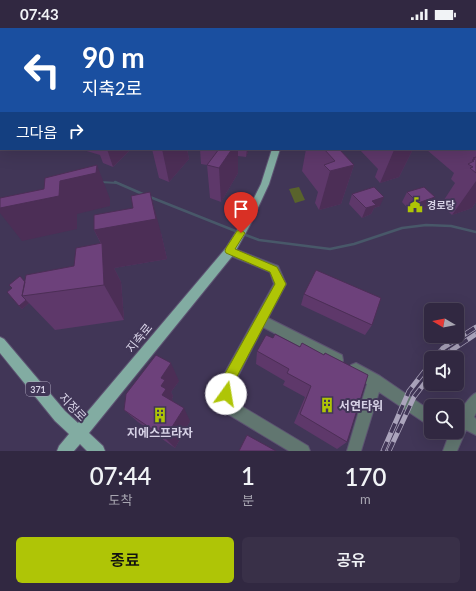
<!DOCTYPE html>
<html lang="ko">
<head>
<meta charset="utf-8">
<style>
  :root { --surface:#312841; --page:#393048; --text:#f1f3f6; --muted:#a8a6b1; --line:#4c445a; --accent:#afc506 }
  body { margin:0; font-family:Lato,"Noto Sans KR",sans-serif; background:var(--page); color:var(--text); height:100vh; display:flex; flex-direction:column; font-size:15px; white-space:nowrap }
  * { box-sizing:border-box; margin:0 }
  p { font-size:13px; color:var(--muted) }
  .icon { flex:none; width:22px; height:22px; fill:none; stroke:currentColor; stroke-width:2; stroke-linecap:round; stroke-linejoin:round }
  .map { position:relative; height:423px; overflow:hidden }
  .panel { display:flex; flex-direction:column; background:var(--surface); flex:1 }
  .panel>* { flex:none }
  .banner { position:absolute; left:0px; top:0px; width:476px; height:122px; box-shadow:0 4px 16px #0002,0 0 0 1px var(--line); background:#1a4fa0; color:#fff; overflow:hidden }
  .needle { width:26px; rotate:280deg }
  .fabs { position:absolute; left:424px; top:275px; display:grid; gap:8px }
  .fabs a { display:grid; place-items:center; width:40px; height:40px; border-radius:6px; background:var(--surface); box-shadow:0 4px 16px #0002,0 0 0 1px var(--line); font-size:20px }
  .pin { position:absolute; display:grid; place-items:center; width:34px; height:34px; color:#fff; margin:-41px -17px; border-radius:50% 50% 50% 0; rotate:-45deg; box-shadow:0 0 4px #0007 }
  .pin .icon { rotate:45deg }
  .me { position:absolute; width:44px; margin:-22px; rotate:13deg; stroke-linejoin:round; filter:drop-shadow(0 0 3px #0008) }
  .turn { display:flex; align-items:center; gap:14px; height:84px; padding:0 16px; font-size:18px }
  .turn .icon { width:52px; height:52px; stroke-width:2.5 }
  .turn b { display:block; font-size:28px; line-height:34px }
  .then { display:flex; align-items:center; height:38px; padding:0 16px; background:#0003; gap:8px; font-size:15px }
  .eta { display:flex; justify-content:space-evenly; align-items:center; height:68px; text-align:center }
  .eta b { font-size:24px; font-weight:600; line-height:28px }
  .button { display:flex; gap:8px; margin-top:auto; padding:8px 16px }
  .button a { flex:1; height:46px; border-radius:6px; background:var(--accent); color:#111; font-size:16px; font-weight:600; line-height:46px; text-align:center }
  .button a+a { background:var(--page); color:var(--text) }
  .status { display:flex; justify-content:space-between; align-items:center; height:28px; padding:0 20px; background:var(--surface); direction:ltr }
  .status svg { height:11px; fill:currentColor }
  .map>svg:first-child { display:block }
</style>
</head>
<body>
<div class="status"><b>07:43</b><svg viewBox="0 0 49 12"><path d="M0 12V9h3v3zM5 12V6h3v6zM10 12V3h3v9zM15 12V0h3v12zM26 1h20v11H26zM47 4h2v5h-2z"/></svg></div>
<div class="map">
<svg width="476" height="423" viewBox="0 0 476 423">
  <rect width="100%" height="100%" fill="#413657"/>
  <path fill="#59632c" d="M299,159L305,172L295,175L289,161Z"/>
  <g fill="none" stroke-linecap="round" stroke-linejoin="round">
    <path stroke="#485869" stroke-width="2" d="M101,154L117,155"/>
    <path stroke="#485869" stroke-width="2.5" d="M115,154L145,167
      M150,169L238,204
      M243,206L259,212L330,221L354,216L402,200L426,197L451,198L476,204"/>
    <g stroke="#5c5271" stroke-width="2">
      <path id="minor" d="M59,0H65L66,1H60Z
        M94,0H103L93,1Z
        M245,0H255L256,1H246Z
        M290,0H296V1H290Z
        M320,0H327L328,1H321Z
        M230,219L278,238L286,256L268,290L342,327L343,332L342,337L337,338L263,299L234,356L233,373L308,418L310,423H289L221,382C218,373 219,359 222,350L274,256L270,244L226,226L225,223L226,220Z
        M356,335L380,348L431,383V399L379,364L361,423H347L367,356L351,347L349,342L351,337Z
        M476,365V385L474,389L476,391V407L466,402L457,423H443L450,404H457C457,400 456,395 457,391C458,385 470,367 476,365Z"/>
    </g>
    <g stroke="#5c5271" stroke-width="2">
      <path id="major" d="M424,0H431L432,1H425Z
        M475,19H476V23H475Z
        M0,77H1V81H0Z
        M272,121H280L269,156L250,197L234,226L89,405L103,418L105,423H87L80,416L74,423H57L59,418L69,406L55,393L0,325V309L4,311L65,383L78,395L226,220L241,196L261,156Z"/>
    </g>
    <use href="#minor" fill="#617670" fill-rule="evenodd"/>
    <use href="#major" fill="#82aca2" fill-rule="evenodd"/>
    <g stroke="#aba4bc" stroke-width="5">
      <path id="rail" d="M435,330L443,320L476,299
        M444,330L449,324L476,306
        M383,423L409,363L431,335
        M389,423L414,369L431,347"/>
    </g>
    <use href="#rail" stroke="#413657" stroke-width="3.5" stroke-dasharray="10" stroke-linecap="butt"/>
  </g>
  <path fill="#5e386a" d="M445,0H476V11H475V1H446Z
    M475,93L476,94V174L472,180L452,187L444,179L445,177L442,175L455,155L451,151L454,145L427,122L428,121H475Z
    M80,121H131L113,139L103,135L100,127Z
    M152,121H187L189,131L169,154L159,150Z
    M200,121H249L246,129L238,128V145L221,174L210,170L207,137L201,136Z
    M306,121H339L354,137L341,176L319,182L315,175L318,164L302,143Z
    M359,121H413L399,149L380,155L375,149L378,141Z
    M407,164L429,179L412,185L402,174Z
    M352,166L380,178L374,180L371,186L362,190L349,176Z
    M94,202L161,205L167,231L114,240L121,254L124,292L55,302L29,275L22,281L19,278L25,254L74,238L101,216Z
    M304,266L372,297L365,307L301,277Z
    M273,310L300,319L347,414L337,421L294,395L305,369L283,357L285,353L256,336L257,323Z
    M179,353L171,364L173,368L172,371L173,374L190,393L175,420L138,394L124,382Z"/>
  <path fill="#4c2e56" d="M0,23L1,25V57H0Z
    M107,121H131L113,139Z
    M162,121H187L189,131L169,154Z
    M232,121H238V145L221,174L219,140Z
    M247,121H249L246,129Z
    M397,121H413L399,149L380,155L394,122Z
    M97,137L110,171V178L77,186V201L22,213L0,185V180L59,168L60,153Z
    M354,137L341,176L319,182L330,143Z
    M476,153V174L472,180L452,187Z
    M150,164L161,205L167,231L114,240L121,254L124,292L104,257L102,217L94,202L156,191Z
    M384,169L380,178L374,180L371,186L362,190L366,180L372,173Z
    M435,169L429,179L412,185L418,175Z
    M26,272L29,275L22,281L19,278Z
    M171,335L179,353L171,364L173,368L172,371L174,376L162,367L161,350Z
    M184,380L190,393L175,420L165,410Z"/>
  <path fill="#6d417b" stroke="#4c2e56" d="M475,93L476,94V104L475,103Z
    M219,121H232L219,140L207,137Z
    M324,121H339L354,137L330,143L324,137L335,133Z
    M476,129V145L470,140L473,139L468,136L474,133L472,132L475,131L473,130Z
    M97,137L96,145L60,153L59,168L0,180V170L44,161L45,150Z
    M374,159L384,169L372,173L376,177L366,180L352,166Z
    M424,159L435,169L418,175L407,164Z
    M150,164L156,191L94,202V187L133,180L131,168Z
    M102,215L104,257L22,268L26,247L74,238L76,220Z
    M316,242L381,270L372,297L304,266Z
    M20,248L25,254L22,268L26,272L19,278L7,264L12,260L9,257Z
    M275,306L300,319L302,315L324,327L325,325L368,347L347,414L300,386L311,358L287,345L289,341L257,323L266,307L273,310Z
    M156,327L171,335L161,350L165,352L161,358L166,361L162,367L184,380L165,410L124,382L126,366Z
    M247,407L276,423H239Z"/>
  <path fill="#afc506" stroke="#728004" d="M241,202L245,205L235,221L277,239L286,256L233,356V366L231,371L226,372L222,371C219,364 220,357 222,351L275,256L270,244L226,225L225,223L226,220L237,203Z"/>
  <defs>
    <g id="civic-bare" transform="scale(1.2)"><path d="M-.6-6.5H3V-4.5H.6V-3L4-1V1h2V6H-6V1h2V-1L-.6-3ZM-1.2 2.5V6h2.4V2.5Z" fill="#afc506" stroke="#413657" stroke-width="2.5" paint-order="stroke"/></g>
    <g id="building-bare" transform="scale(1.2)"><path d="M-4-6H4V6H1V3H-1V6H-4ZM-2.5-4.3h1.7v1.8h-1.7ZM.8-4.3h1.7v1.8H.8ZM-2.5-1h1.7V.8h-1.7ZM.8-1h1.7V.8H.8Z" fill="#afc506" stroke="#413657" stroke-width="2.5" paint-order="stroke"/></g>
  </defs>
  <g fill-rule="evenodd">
    <use href="#civic-bare" x="415" y="177"/>
    <use href="#building-bare" x="327" y="377"/>
    <use href="#building-bare" x="160" y="387"/>
  </g>
  <g text-anchor="middle" dominant-baseline="central" stroke-width="4" stroke-linejoin="round" paint-order="stroke">
    <rect fill="#413657" stroke="#aaa3bb" stroke-width="1" x="26" y="354" width="24" height="14" rx="3"/>
    <g font-size="9" font-weight="bold" fill="#d7d2e6">
      <text x="38" y="361">371</text>
    </g>
    <g font-size="10" font-weight="bold" fill="#d7d2e6" stroke="#413657" text-anchor="start">
      <text x="427" y="177">경로당</text>
    </g>
    <g font-size="12" fill="#d7d2e6" stroke="#413657">
      <text transform="translate(139 310) rotate(-51)">지축로</text>
      <text transform="translate(73 379) rotate(46)">지정로</text>
    </g>
    <g font-size="12" font-weight="bold" fill="#d7d2e6" stroke="#413657" text-anchor="start">
      <text x="339" y="377">서연타워</text>
      <text x="160" y="404" text-anchor="middle">지에스프라자</text>
    </g>
  </g>
</svg>
<div class="fabs">
<a><svg class="needle" viewBox="-14 -14 28 28"><path d="M0-13l5 13h-10z" fill="#e53935"/><path d="M0 13l5-13h-10z" fill="#a8a6b1"/></svg></a>
<a><svg class="icon" aria-label="sound" viewBox="0 0 24 24"><path d="M4 9h4l5-4v14l-5-4H4zM17 9q2 3 0 6"/></svg></a>
<a><svg class="icon" aria-label="search" viewBox="0 0 24 24"><circle cx="10" cy="10" r="6"/><path d="M15 15l6 6"/></svg></a>
</div>
<div class="pin" style="left:241px;top:205px;background:#d93025"><svg class="icon" aria-label="arrive" viewBox="0 0 24 24"><path d="M6 21V4h12l-3 4 3 4H6"/></svg></div>
<svg class="me" style="left:226px;top:366px" viewBox="-20 -20 40 40"><circle r="19" fill="#fff"/><path d="M0-13L10 11 0 6-10 11z" fill="#afc506"/></svg>
<div class="banner">
<div class="turn"><svg class="icon" aria-label="left" viewBox="0 0 24 24"><path d="M17 20v-9H6M10 6l-5 5 5 5"/></svg><div><b>90 m</b>지축2로</div></div>
<div class="then">그다음<svg class="icon" aria-label="right" viewBox="0 0 24 24"><path d="M7 20v-9h11M14 6l5 5-5 5"/></svg></div>
</div>
</div>
<section class="panel">
<div class="eta">
<div><b>07:44</b><p>도착</p></div>
<div><b>1</b><p>분</p></div>
<div><b>170</b><p>m</p></div>
</div>
<div class="button"><a>종료</a><a>공유</a></div>
</section>
</body>
</html>
